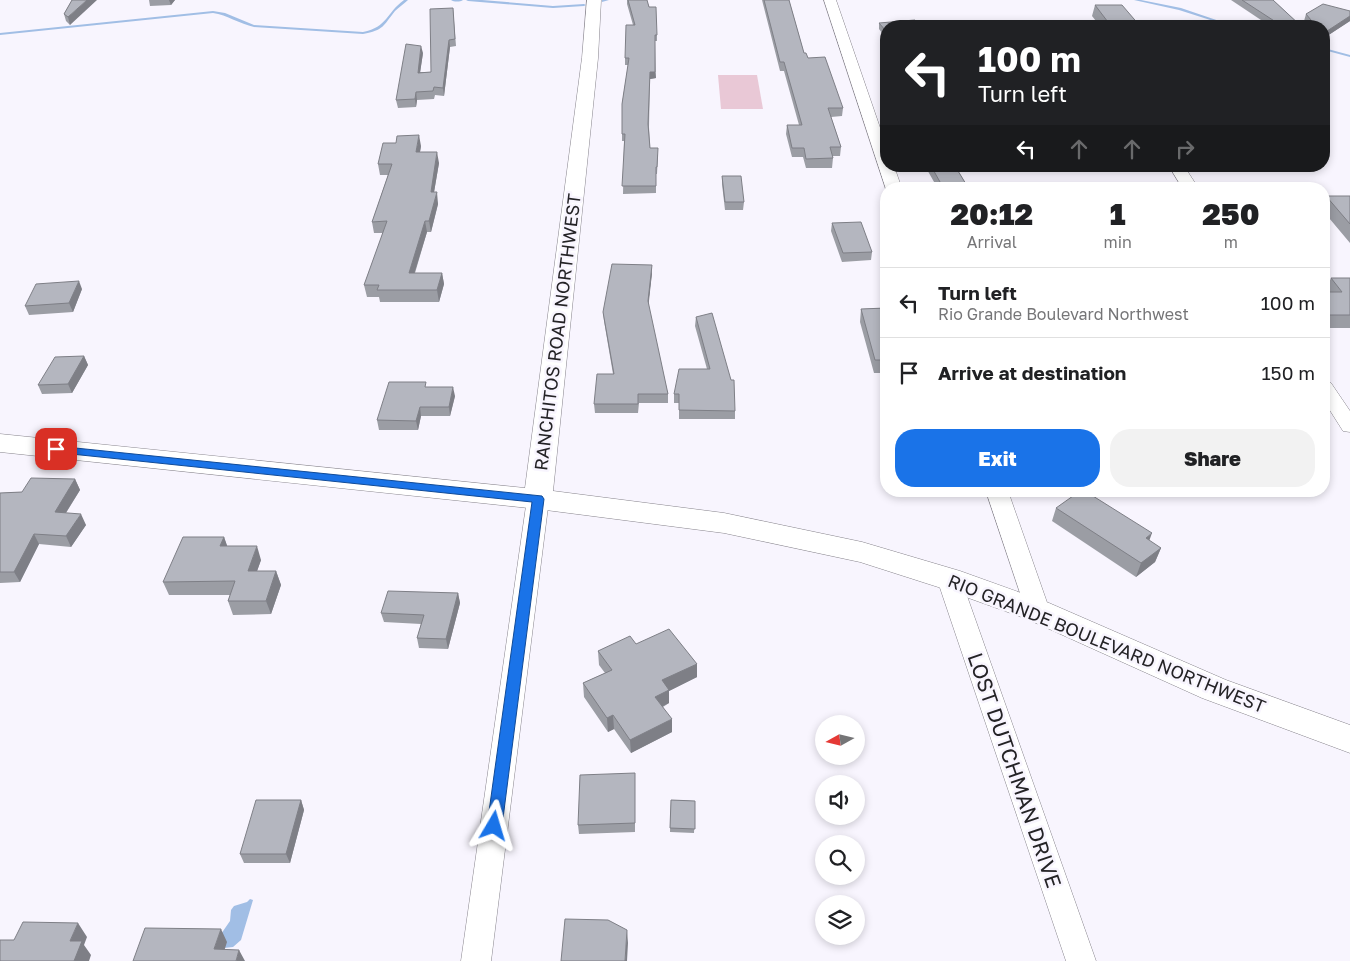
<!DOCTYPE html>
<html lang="en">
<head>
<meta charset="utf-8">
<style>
  :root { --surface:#fff; --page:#f2f2f2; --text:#202124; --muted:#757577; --line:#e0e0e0; --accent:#1a73e8 }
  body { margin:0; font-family:"Golos Text",sans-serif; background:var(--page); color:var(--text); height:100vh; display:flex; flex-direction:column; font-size:19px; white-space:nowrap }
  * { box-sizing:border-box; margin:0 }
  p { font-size:16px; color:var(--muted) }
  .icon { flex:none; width:28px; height:28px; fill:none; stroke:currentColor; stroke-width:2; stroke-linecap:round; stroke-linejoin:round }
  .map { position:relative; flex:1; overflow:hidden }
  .details { position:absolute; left:880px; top:182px; width:450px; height:315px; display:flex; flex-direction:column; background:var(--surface); border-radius:20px; box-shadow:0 2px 8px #0003 }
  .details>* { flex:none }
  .top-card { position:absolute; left:880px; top:20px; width:450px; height:152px; border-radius:20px; box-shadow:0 2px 8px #0003; background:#202124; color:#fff; overflow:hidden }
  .needle { width:32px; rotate:262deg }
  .buttons { position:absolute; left:815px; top:715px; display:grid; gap:10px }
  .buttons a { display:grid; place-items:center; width:50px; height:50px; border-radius:50%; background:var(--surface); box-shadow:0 2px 8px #0003; font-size:25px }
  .pin { position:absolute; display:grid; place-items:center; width:42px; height:42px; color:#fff; margin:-21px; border-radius:10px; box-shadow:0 2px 8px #0006 }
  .me { position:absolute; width:55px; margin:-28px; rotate:7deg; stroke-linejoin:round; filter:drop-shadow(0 0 4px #0008) }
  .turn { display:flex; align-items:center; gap:18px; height:105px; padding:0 15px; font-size:22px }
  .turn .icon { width:65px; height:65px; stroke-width:2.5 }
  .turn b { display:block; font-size:35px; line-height:42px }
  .lanes { display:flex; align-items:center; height:48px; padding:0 15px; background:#0003; justify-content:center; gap:25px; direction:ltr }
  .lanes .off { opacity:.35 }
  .eta { display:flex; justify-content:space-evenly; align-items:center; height:85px; text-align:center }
  .eta b { font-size:30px; font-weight:800; line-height:35px }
  .button { display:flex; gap:10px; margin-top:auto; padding:10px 15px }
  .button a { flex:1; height:58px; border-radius:20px; background:var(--accent); color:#fff; font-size:20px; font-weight:800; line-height:58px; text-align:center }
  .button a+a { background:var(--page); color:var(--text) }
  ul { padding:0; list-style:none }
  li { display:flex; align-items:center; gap:15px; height:70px; padding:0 15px; border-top:1px solid var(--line) }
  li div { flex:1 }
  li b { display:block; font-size:19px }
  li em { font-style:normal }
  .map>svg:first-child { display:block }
</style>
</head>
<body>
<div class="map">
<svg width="1350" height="961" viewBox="0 0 1350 961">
  <rect width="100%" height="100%" fill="#f8f5fe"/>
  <path fill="#e9c8d6" d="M718,75H757L763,109H721Z"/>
  <path fill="#a1bee5" d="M250,899L253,900L241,940L233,947L224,948L221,934L230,921L231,910L234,906L247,902Z"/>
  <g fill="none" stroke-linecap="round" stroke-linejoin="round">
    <path fill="#a1bee5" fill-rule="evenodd" d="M404,0H408C404,4 399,7 395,11C383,26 384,30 363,34L254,27C240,24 227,15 213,13L0,35V33L213,11L225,13L254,25L363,32C388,27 386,13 404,0Z
      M451,0H463C460,2 454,2 451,0Z
      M466,0H482L553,6L584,4L586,5L584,6L553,8L468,1Z
      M602,0H609L602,2Z
      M1134,0H1141L1181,8L1234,26H1229L1179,10Z
      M1324,48L1350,55V57L1324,50Z"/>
    <g stroke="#87848c" stroke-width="1">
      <path id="street" d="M824,0H836L886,145V166H894L902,189H886Z
        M1169,166H1184L1199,189H1183Z
        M1324,381L1331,383L1350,411V432L1343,431L1324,401Z
        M986,491H1008L1050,611L1046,617L1038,620L1030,617L1026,611Z
        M538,492L546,494L549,499L491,961H461L527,499L530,494Z
        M949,570L957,573L961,579L1096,961H1066L937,579L941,573Z"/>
    </g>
    <g stroke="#87848c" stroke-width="1">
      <path id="secondary" d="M587,0H601L598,58L553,491L724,513L862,542L960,571L1049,603L1226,680L1350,725V753L1202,698L1027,619L938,587L860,562L724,533L538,509L0,452V434L525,488L582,58Z"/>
    </g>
    <use href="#street" fill="#fff" fill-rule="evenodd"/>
    <use href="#secondary" fill="#fff" fill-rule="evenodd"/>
  </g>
  <path fill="#9b9da4" d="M72,0L70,25L66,21L64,14Z
    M149,0H175L171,5L150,6Z
    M627,0H647L657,35V41H655L656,78L650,79L649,127L650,148L658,155L657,174H656V193L623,194L624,141H622V104L628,65H625V58L633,25L627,4Z
    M762,0H789L804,53L808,58L843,108L842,116L831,117L841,147L840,156H832L833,158L832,168H806L803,157H792L786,134L787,125H799L784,71H780Z
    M1231,0H1273L1301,26H1270Z
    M1095,5L1140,26H1100L1092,16Z
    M453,8L456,46L450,47L444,96L435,95L434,99L417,100L416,107L398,108L396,100L423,53L420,72H431Z
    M1350,11V21L1324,38V26H1308L1304,21L1306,14Z
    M879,23L886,26V38L879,29Z
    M421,146L420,152L439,163L434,192L438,204L431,232H427L415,273H442L444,284L439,302H380L379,297H367L364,285L383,233H374L372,222L388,175H380L378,164Z
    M925,166H955L969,189H938Z
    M722,176L744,202L743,210H725L722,184Z
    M1326,196H1350V243L1324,212V202Z
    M832,223L872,252L871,260L842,262L831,231Z
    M652,273L648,305L668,394V403H639L638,413H595L594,404L613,374L604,321L603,312Z
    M1331,278H1350V328H1324V292H1327L1325,291Z
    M82,289L73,312L29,315L25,306Z
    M886,308V373H874L860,322L861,309Z
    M696,317L735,411V419H679V403H674V394L707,369L695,326Z
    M84,356L88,365L72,393L42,394L38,385Z
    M427,387L455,396L450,416H421L418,430H379L377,420Z
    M75,479L80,490L66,513L86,525L71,547L39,544L20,582L0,583V493L22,492Z
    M1056,508L1161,548L1155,562L1136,577L1052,521Z
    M224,537L227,546L261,560L257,571H276L281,585L271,614L233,615L228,601L230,595H169L163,582Z
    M458,593L460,603L448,649L419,648L417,638L421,624L384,622L381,613Z
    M636,644L697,664V677L669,691V703L663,707L672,732L631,753L614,729L608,732L584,697L583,683L605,673L599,665L598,651Z
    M635,773V832L579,834L578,825Z
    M301,800L304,810L290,863H244L240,854Z
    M671,800L695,801L694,833L670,832Z"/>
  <path fill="#7e7f86" d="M87,0H97L70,25L68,17Z
    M169,0H175L171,5Z
    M1350,16V21L1324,38V33Z
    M449,40L450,47L444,96L443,88Z
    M421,46L423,53L419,80L418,73Z
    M650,72H655L656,78L650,79Z
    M416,92L417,100L416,107L415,99Z
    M419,135L421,146L418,163L416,152Z
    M437,152L439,163L432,204L431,192Z
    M437,192L438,204L431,232L429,221Z
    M425,221L427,232L411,284L409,273Z
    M652,265V273L648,310V301Z
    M442,273L444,284L439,302L437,290Z
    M79,281L82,289L73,312L69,303Z
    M84,356L88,365L72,393L68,384Z
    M453,387L455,396L450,416L449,407Z
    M420,407L421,416L418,430L416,421Z
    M75,479L80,490L60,522L55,512Z
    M81,514L86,525L71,547L66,536Z
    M1152,533L1147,547L1146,538Z
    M34,534L39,544L20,582L14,572Z
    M224,537L229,551L220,546Z
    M257,546L261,560L252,585L248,571Z
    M1161,548L1155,562L1136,577L1141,563Z
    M276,571L281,585L271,614L266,601Z
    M458,593L460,603L448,649L446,639Z
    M697,664V677L669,691V703L655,710V697L662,680Z
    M613,715L614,729L608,732L607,718Z
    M672,719V732L631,753L630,740Z
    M301,800L304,810L290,863L286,854Z
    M78,923L87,937L84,945L91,955L89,961H74L70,941Z
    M221,929L227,942L221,961L214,949Z
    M627,930L628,943L627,961H625Z
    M239,950L245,961H236Z"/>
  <path fill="#b4b6bf" stroke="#7e7f86" d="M72,0H87L68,17L64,14Z
    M628,0H647L649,7H656L657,35H655V72H650L648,124L650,148H658L657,167H656V186H622L625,134H622V104L629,58H625L626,25H635Z
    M764,0H789L804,53H806L808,58L825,57L843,108H828L841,147H830L833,158L806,159L804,148H792L787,125H802L784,62H780Z
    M1242,0H1273L1301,26H1282Z
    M1323,4L1350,11V16L1324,33V26H1316L1306,14Z
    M1095,5H1122L1140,26H1111Z
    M453,8L455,39L449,40L443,88L434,87L433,91L416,92L415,99L396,100L406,44L421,46L418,73L431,72L430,9Z
    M915,20L920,26H886V31L879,23Z
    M419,135L416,152H437L431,192H437L429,221H425L409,273H442L437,290H377L379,285H364L387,221L372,222L392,164H378L383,143H396L397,136Z
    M931,166H955L969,189H944Z
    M722,176H741L744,202H725Z
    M1326,196H1350V224Z
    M861,222L872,252L843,253L832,223Z
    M612,264L652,265L648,301L668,394H638V404H594L597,374H614L603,312Z
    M1331,278H1350V315H1329L1324,308V292H1342Z
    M79,281L69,303L25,306L36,284Z
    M886,308V360H875L861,309Z
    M712,313L731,380H734L735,411L679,410V394H674L679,369H710L696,317Z
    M84,356L68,384L38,385L55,357Z
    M389,382H426L425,387H453L449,407H420L416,421L377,420Z
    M31,478L75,479L55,512L81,514L66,536L34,534L14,572H0V493L22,492Z
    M1080,491H1085L1152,533L1146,538L1161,548L1141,563L1056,508Z
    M183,537H224L220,546H257L248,571H276L266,601H228L235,581L163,582Z
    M388,591L458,593L446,639L417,638L424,615L381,613Z
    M669,629L697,664L662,680L669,690L655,697L672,719L630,740L613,715L607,718L583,683L612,670L598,651L630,636L636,644Z
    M635,773V823L578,825L580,775Z
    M256,800H301L286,854H240Z
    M671,800L695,801V829L670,828Z
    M565,919L608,920L627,930L625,961H561Z
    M23,922L78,923L70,941H82L74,961H0V940H14Z
    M145,928L221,929L214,949L239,950L236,961H133Z"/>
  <path fill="#1a73e8" stroke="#114b97" d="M56,446L542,496L544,499L502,826L500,831L494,833L489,831L487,826L532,502L52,452L51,449L52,447Z"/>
  <g text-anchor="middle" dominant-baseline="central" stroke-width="5" stroke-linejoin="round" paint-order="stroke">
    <g font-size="18" fill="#242326" stroke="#f8f5fe">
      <text transform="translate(557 332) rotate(-83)">RANCHITOS ROAD NORTHWEST</text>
      <text transform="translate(1107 643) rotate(22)">RIO GRANDE BOULEVARD NORTHWEST</text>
    </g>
    <g font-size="21" fill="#242326" stroke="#f8f5fe">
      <text transform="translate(1015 770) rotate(71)">LOST DUTCHMAN DRIVE</text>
    </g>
  </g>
</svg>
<div class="buttons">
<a><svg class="needle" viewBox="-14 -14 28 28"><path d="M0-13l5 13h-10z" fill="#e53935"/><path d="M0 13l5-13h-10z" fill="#757577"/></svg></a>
<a><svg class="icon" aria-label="sound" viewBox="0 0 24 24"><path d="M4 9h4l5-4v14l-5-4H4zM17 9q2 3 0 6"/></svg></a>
<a><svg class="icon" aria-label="search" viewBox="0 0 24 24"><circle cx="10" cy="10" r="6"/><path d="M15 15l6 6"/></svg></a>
<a><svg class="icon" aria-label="layers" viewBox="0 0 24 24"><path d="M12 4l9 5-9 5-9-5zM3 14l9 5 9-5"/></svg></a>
</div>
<div class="pin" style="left:56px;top:449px;background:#d93025"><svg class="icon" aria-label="arrive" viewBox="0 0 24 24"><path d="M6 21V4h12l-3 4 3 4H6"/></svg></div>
<svg class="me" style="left:494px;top:826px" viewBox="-20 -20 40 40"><path d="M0-17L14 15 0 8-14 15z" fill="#1a73e8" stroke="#fff" stroke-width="4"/></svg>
<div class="top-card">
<div class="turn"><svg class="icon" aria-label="left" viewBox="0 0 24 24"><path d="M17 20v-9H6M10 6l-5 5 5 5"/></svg><div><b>100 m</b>Turn left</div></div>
<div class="lanes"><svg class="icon" aria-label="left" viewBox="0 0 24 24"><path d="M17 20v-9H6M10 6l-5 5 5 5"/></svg><svg class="icon off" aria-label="ahead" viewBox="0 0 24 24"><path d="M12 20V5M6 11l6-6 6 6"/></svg><svg class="icon off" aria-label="ahead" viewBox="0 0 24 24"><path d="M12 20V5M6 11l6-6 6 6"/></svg><svg class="icon off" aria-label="right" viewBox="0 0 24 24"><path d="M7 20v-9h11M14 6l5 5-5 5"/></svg></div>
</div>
<section class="details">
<div class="eta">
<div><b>20:12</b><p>Arrival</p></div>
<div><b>1</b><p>min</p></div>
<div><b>250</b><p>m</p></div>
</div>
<ul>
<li><svg class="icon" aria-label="left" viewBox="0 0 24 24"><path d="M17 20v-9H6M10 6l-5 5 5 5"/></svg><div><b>Turn left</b><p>Rio Grande Boulevard Northwest</p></div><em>100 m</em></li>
<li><svg class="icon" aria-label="arrive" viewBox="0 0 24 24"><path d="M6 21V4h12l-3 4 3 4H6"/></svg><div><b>Arrive at destination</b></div><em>150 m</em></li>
</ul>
<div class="button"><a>Exit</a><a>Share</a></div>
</section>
</div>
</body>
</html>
